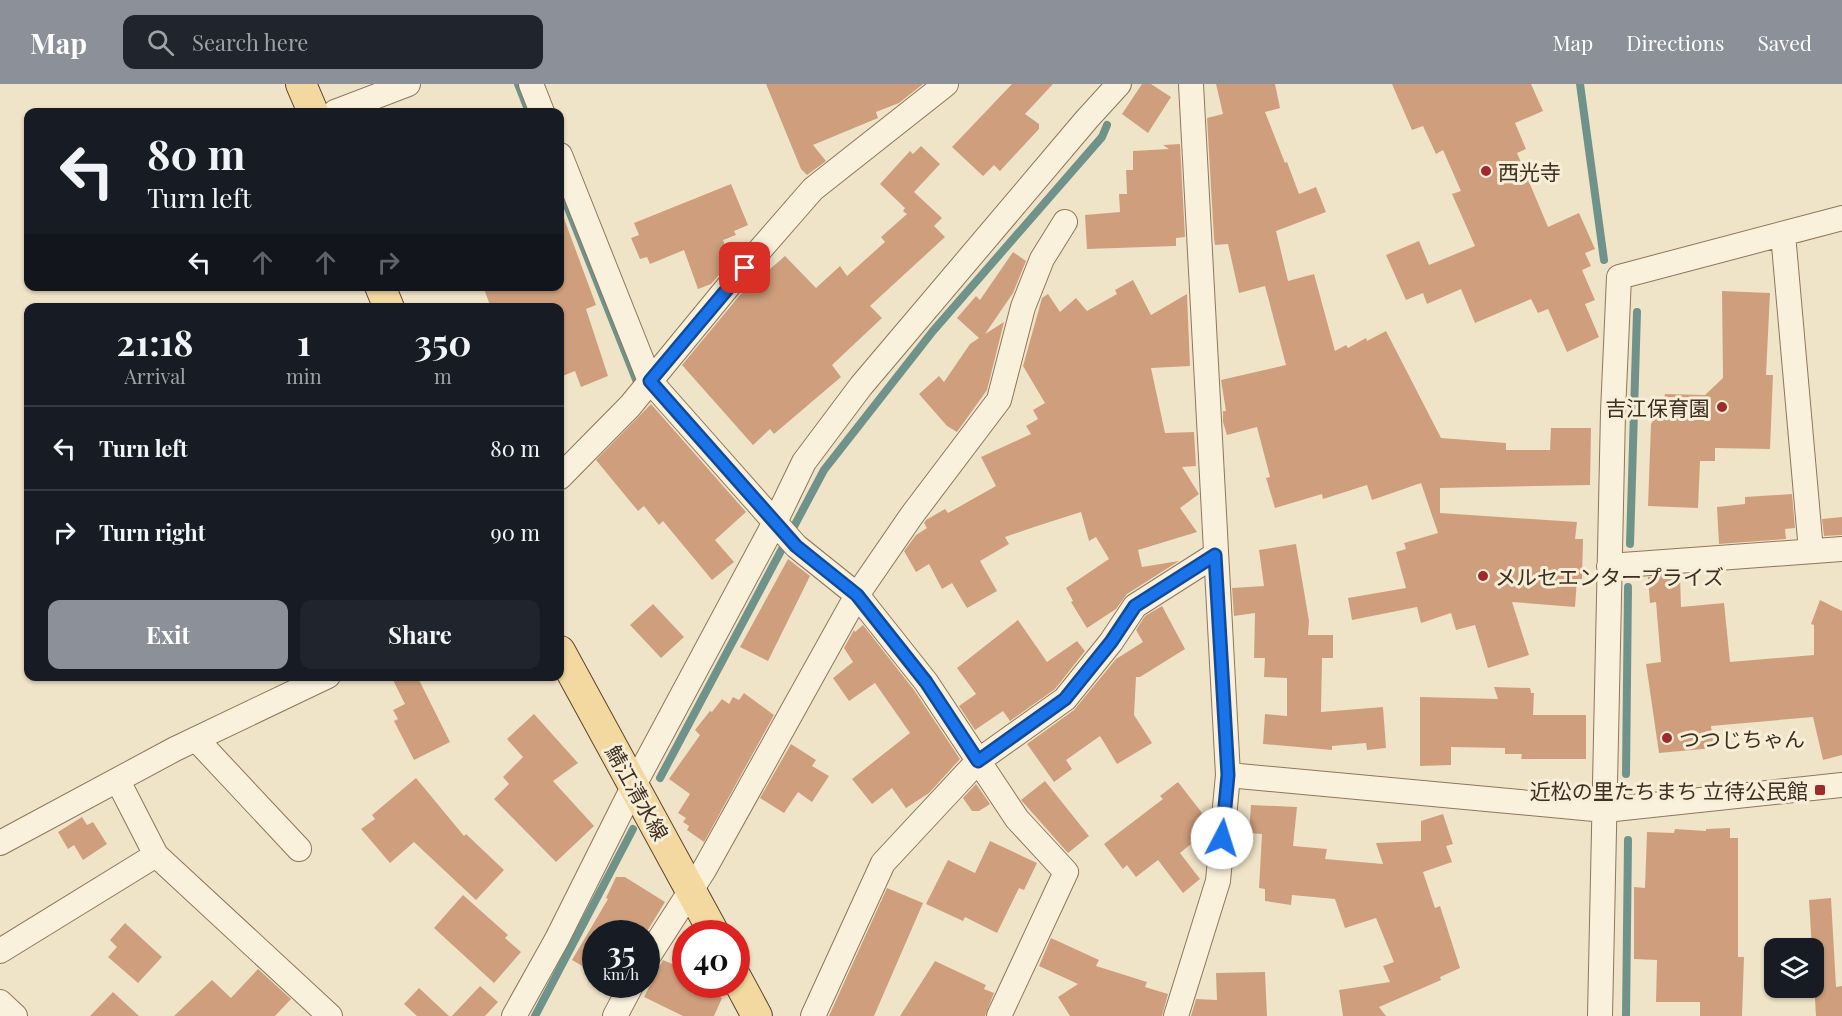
<!DOCTYPE html>
<html lang="en">
<head>
<meta charset="utf-8">
<style>
  :root { --surface:#171b24; --page:#20242c; --text:#f1f3f6; --muted:#9ea1a6; --line:#363941; --accent:#8c9099 }
  body { margin:0; font-family:"Playfair Display","Noto Sans JP",serif; background:var(--page); color:var(--text); height:100vh; display:flex; flex-direction:column; font-size:22px; white-space:nowrap }
  * { box-sizing:border-box; margin:0 }
  p { font-size:20px; color:var(--muted) }
  .icon { flex:none; width:33px; height:33px; fill:none; stroke:currentColor; stroke-width:2; stroke-linecap:round; stroke-linejoin:round }
  .map { position:relative; flex:1; overflow:hidden }
  .side { position:absolute; left:24px; top:219px; width:540px; height:378px; display:flex; flex-direction:column; background:var(--surface); border-radius:12px; box-shadow:0 2px 4px #0004 }
  .side>* { flex:none }
  .hud { position:absolute; left:24px; top:24px; width:540px; height:183px; border-radius:12px; box-shadow:0 2px 4px #0004; background:#171b24; color:var(--text); overflow:hidden }
  .controls { position:absolute; left:1764px; top:854px; display:grid; gap:12px }
  .controls a { display:grid; place-items:center; width:60px; height:60px; border-radius:12px; background:var(--surface); box-shadow:0 2px 4px #0004; font-size:30px }
  .speed { position:absolute; left:582px; top:836px; display:flex; gap:12px; font-size:30px; font-weight:700; text-align:center }
  .speed>* { display:grid; place-content:center; width:78px; height:78px; border-radius:50%; background:var(--surface); box-shadow:0 2px 4px #0004; line-height:1 }
  .speed small { font-size:15px; font-weight:400 }
  .speed .limit { border:9px solid #d22; background:#fff; color:#111 }
  .pin { position:absolute; display:grid; place-items:center; width:51px; height:51px; color:#fff; margin:-26px; border-radius:12px; box-shadow:0 3px 9px #0006 }
  .me { position:absolute; width:66px; margin:-33px; rotate:5deg; stroke-linejoin:round; filter:drop-shadow(0 0 4px #0008) }
  .turn { display:flex; align-items:center; gap:21px; height:126px; padding:0 24px; font-size:27px }
  .turn .icon { width:78px; height:78px; stroke-width:2.5 }
  .turn b { display:block; font-size:42px; line-height:51px }
  .lanes { display:flex; align-items:center; height:57px; padding:0 24px; background:#0003; justify-content:center; gap:30px; direction:ltr }
  .lanes .off { opacity:.35 }
  .eta { display:flex; justify-content:space-evenly; align-items:center; height:102px; text-align:center }
  .eta b { font-size:36px; font-weight:700; line-height:42px }
  .button { display:flex; gap:12px; margin-top:auto; padding:12px 24px }
  .button a { flex:1; height:69px; border-radius:12px; background:var(--accent); color:#fff; font-size:24px; font-weight:700; line-height:69px; text-align:center }
  .button a+a { background:var(--page); color:var(--text) }
  ul { padding:0; list-style:none }
  li { display:flex; align-items:center; gap:18px; height:84px; padding:0 24px; border-top:2px solid var(--line) }
  li div { flex:1 }
  li b { display:block; font-size:22px }
  li em { font-style:normal }
  header { display:flex; align-items:center; gap:36px; box-sizing:border-box; height:84px; padding:0 30px; background:var(--accent); color:#fff }
  header strong { font-size:28px }
  nav { display:flex; gap:33px; margin-inline-start:auto; font-size:21px }
  .search { width:420px; height:54px; background:var(--page); display:flex; align-items:center; gap:15px; box-sizing:border-box; padding:0 21px; border-radius:12px; color:var(--muted); font-size:22px }
  .map>svg:first-child { display:block }
</style>
</head>
<body>
<header>
<strong>Map</strong>
<div class="search"><svg class="icon" aria-label="search" viewBox="0 0 24 24"><circle cx="10" cy="10" r="6"/><path d="M15 15l6 6"/></svg>Search here</div>
<nav><a>Map</a><a>Directions</a><a>Saved</a></nav>
</header>
<div class="map">
<svg width="1842" height="932" viewBox="0 0 1842 932">
  <rect width="100%" height="100%" fill="#f0e4c8"/>
  <g fill="none" stroke-linecap="round" stroke-linejoin="round">
    <path stroke="#6f938a" stroke-width="8" d="M518,0L529,28
      M1580,0L1604,176
      M560,104L637,298
      M1630,460L1637,228
      M1626,690L1628,503
      M660,694L824,386L933,247L1102,53L1107,41
      M535,932L633,745
      M1626,932L1628,756"/>
  </g>
  <path fill="#cf9f7d" d="M766,0H923L899,19L876,28L878,34L813,61L826,77L807,91L801,85Z
    M1012,0H1053L1025,30L1039,40V45L1000,87L994,81L983,92L952,63Z
    M1142,0H1151L1171,13L1148,49L1122,30Z
    M1216,0H1275L1280,24L1265,28L1285,79L1287,78L1299,110L1316,103L1326,128L1276,147L1288,197L1314,190L1335,267L1346,261L1348,264L1366,254L1367,257L1386,247L1441,354L1506,359V366H1550L1551,344H1591L1590,401L1440,404V429L1577,438L1575,455H1583L1582,495H1577L1575,523L1512,518L1529,571L1488,584L1475,541L1456,546L1451,529L1421,539L1417,523L1352,536L1348,514L1406,504L1396,468L1406,465L1404,459L1438,449L1421,399L1372,416L1367,401L1323,415L1322,410L1275,424L1266,394L1270,393L1257,343L1227,351L1223,338V327H1226L1221,296L1286,281L1265,202L1239,209L1228,160L1215,161L1214,155L1207,34L1223,30Z
    M1392,0H1531L1543,27L1515,39L1526,65L1517,69L1548,143L1579,129L1595,165L1585,169L1591,182L1582,186L1595,216L1585,220L1599,253L1567,268L1548,225L1538,229L1531,215L1475,239L1461,205L1427,220L1423,209L1406,216L1386,171L1419,157L1429,181L1475,162L1452,110L1461,107L1443,66L1436,70L1423,42L1412,46Z
    M1180,60L1185,153L1176,154V162L1087,165L1085,131L1120,128L1119,110H1127L1126,86H1133V67L1169,65L1163,61Z
    M921,62L940,80L914,108L942,134L934,142L945,153L870,222L882,234L832,281L841,293L774,350L770,345L753,361L682,281L740,211L785,172L816,204L840,182L847,192L885,158L881,153L907,130L903,127L905,124L880,100L910,67L913,70Z
    M731,100L748,141L734,147L736,151L723,156L731,177L711,200L698,205L684,166L650,180L647,173L640,175L631,154L639,151L634,139Z
    M562,129L596,221L586,225L608,292L581,303L575,287L560,293V224H491L483,202H560Z
    M1013,168L1026,177L1013,209L985,250L1004,238L987,306L957,348L947,342L919,310L939,292L944,298L970,260L979,254L957,234L976,212L980,216Z
    M1133,196L1151,231L1187,210L1190,282L1151,284L1165,349L1194,348L1196,382L1182,383L1199,410L1180,424L1197,448L1138,466L1142,483L1179,477L1127,510L1116,525L1087,544L1071,518L1073,517L1066,504L1109,475L1096,453L1089,457L1081,428L1034,443L1005,453L1009,460L980,477L997,507L967,524L952,499L942,505L929,480L916,488L904,467L916,451L927,444L924,439L926,436L945,425L948,429L996,402L981,373L1031,350L1026,342L1038,335L1033,326L1045,319L1023,282L1042,214L1048,210L1060,228L1076,214L1087,227L1117,210L1115,206Z
    M1722,207L1770,209L1766,291H1773L1770,365L1715,364V377H1700L1698,424L1648,422L1651,340L1662,322L1665,310L1705,311L1723,294Z
    M651,320L746,428L715,456L734,478L712,496L663,437L659,441L644,422L638,427L596,376Z
    M1792,410L1795,444L1785,445L1786,455L1719,460L1717,423L1745,420V413Z
    M1842,433V451L1824,452L1822,435Z
    M1296,460L1309,537L1308,551H1333V574H1322L1321,628L1383,623L1386,664L1367,666L1366,659L1332,662V666L1263,660L1265,630L1287,632V594L1264,593L1265,574H1254L1255,529L1234,532L1232,504L1264,502L1259,466Z
    M788,475L810,492L768,577L740,563Z
    M1680,491L1681,523L1724,519L1730,578L1814,571V541L1811,540L1820,516L1842,527V671L1823,676L1813,633L1711,642L1714,664L1659,669L1646,580L1661,578L1656,518L1650,519L1648,493Z
    M653,520L684,553L661,574L630,541Z
    M1162,522L1185,565L1140,593H1136L1134,631L1152,659L1117,680L1100,652L1066,676L1072,685L1054,698L1027,660L1074,626L1116,575L1143,558L1136,546L1145,532Z
    M1018,536L1047,578L1077,557L1085,567L1055,605L1010,637L1003,627L975,646L959,622L976,610L957,584Z
    M863,541L914,606L960,675L929,709L906,724L892,704L872,720L852,695L910,649L875,599L849,617L833,594L853,578L844,564L854,546L855,548Z
    M391,592H417L450,658L414,676L394,637L398,635L393,626L405,620Z
    M1494,603L1530,604L1531,609H1534L1533,631H1586V675H1521L1522,670H1505V664L1451,663V681L1420,682V613L1498,615Z
    M744,609L774,631L704,758L687,746L689,742L683,738L686,734L678,729L690,710L669,695L700,651L695,646L710,627L712,628L722,615L729,620L733,613L739,616Z
    M534,630L578,679L553,697L594,742L556,778L494,715L509,700L503,693L523,673L507,655Z
    M791,660L816,676L812,682L829,692L812,718L798,708L784,729L760,714Z
    M416,694L464,752L466,750L504,786L476,816L414,758L390,779L361,745L375,735L372,731Z
    M1045,697L1089,752L1068,769L1021,716Z
    M1178,698L1209,738L1208,746L1180,769L1200,795L1183,809L1158,776L1136,793L1127,781L1123,785L1104,760L1163,715L1160,712Z
    M976,700L990,720L979,727H972L963,714Z
    M1251,721L1297,723L1293,762L1327,765L1325,775L1383,780L1376,759L1421,757V737L1443,730L1453,760L1446,762L1452,778L1423,788L1435,824L1440,822L1460,884L1440,893L1441,896L1379,923L1386,932H1343L1339,906L1390,898L1383,882L1394,878L1376,834L1345,844L1335,815L1292,811L1291,821L1265,817V805L1259,804L1262,750L1249,749Z
    M82,733L87,741L93,738L107,760L83,776L74,761L68,765L58,748Z
    M1730,744V754H1738V873H1744L1742,932H1700V918H1656L1657,876L1634,875V803L1645,804L1647,748L1674,749L1675,745L1706,747V745Z
    M990,757L1037,779L1024,806L1019,804L997,849L965,833L963,837L926,820L948,776L975,789Z
    M616,793H625L665,818L646,849H596V890L572,876L608,815L606,814Z
    M887,804L923,819L874,932H829Z
    M463,811L508,851L505,854L521,868L494,899L434,844Z
    M1831,814L1836,903L1842,902V932H1816L1809,816Z
    M125,839L162,873L138,899L108,873L117,863L110,856Z
    M1051,854L1099,876L1096,882L1147,898L1145,903L1168,910L1162,932H1070L1058,913L1078,900L1039,882Z
    M663,876L686,886V900L722,914L714,932H683L644,913Z
    M935,877L986,901L984,905L994,909L985,932H900Z
    M258,885L291,915L275,932H174L212,896L231,914Z
    M1265,888L1267,932H1191L1196,915L1217,916L1216,889Z
    M480,902L498,918L485,932H452Z
    M419,904L449,932H417L404,920Z
    M113,908L139,932H90Z"/>
  <g fill="none" stroke-linecap="round" stroke-linejoin="round">
    <g stroke="#8d765c" stroke-width="26">
      <path id="minor" d="M531,0L542,28
        M335,28L408,0
        M560,71L650,297L796,462L857,511L926,598L1017,735L1066,788L999,932
        M1783,150L1811,467
        M560,393L630,322L731,199L813,105L946,0
        M1609,482L1842,465
        M196,655L299,765
        M1228,691L1605,726L1842,701
        M118,697L156,771L330,932
        M0,759L175,665L328,592
        M0,867L156,771
        M646,876L704,786L857,511L912,431L999,316L1023,223L1042,175L1065,138
        M0,918L15,932
        M514,932L557,855L634,701L775,438L804,378L861,302L1087,35L1119,0
        M615,932L632,900
        M813,932L883,779L978,677L1065,615L1111,558L1135,522L1215,471
        M1176,932L1218,797L1228,691L1191,0
        M1600,932L1613,328L1619,193L1842,134"/>
    </g>
    <g stroke="#5b4430" stroke-width="32">
      <path id="major" d="M301,0L313,28
        M380,202L389,224
        M560,567L714,849
        M736,893L757,932"/>
    </g>
    <use href="#minor" stroke="#faf1dc" stroke-width="24"/>
    <use href="#major" stroke="#f3d9a0" stroke-width="30"/>
  </g>
  <g fill="none" stroke-linecap="round" stroke-linejoin="round">
    <g stroke="#114b97" stroke-width="15">
      <path id="route" d="M745,184L650,297L796,462L857,511L926,598L978,677L1065,615L1111,558L1135,522L1215,471L1228,691L1222,754"/>
    </g>
    <use href="#route" stroke="#1a73e8" stroke-width="10"/>
  </g>
  <g fill="#9e2a2b" stroke="#f7eed8" stroke-width="2">
    <circle cx="1486" cy="87" r="6"/>
    <circle cx="1722" cy="323" r="6"/>
    <circle cx="1483" cy="492" r="6"/>
    <circle cx="1667" cy="654" r="6"/>
    <rect x="1814" y="700" width="12" height="12" rx="3"/>
  </g>
  <g text-anchor="middle" dominant-baseline="central" stroke-width="6" stroke-linejoin="round" paint-order="stroke">
    <g font-size="21" fill="#3d2e20" stroke="#f7eed8" text-anchor="start">
      <text x="1498" y="87">西光寺</text>
      <text x="1710" y="323" text-anchor="end">吉江保育園</text>
      <text x="1495" y="492">メルセエンタープライズ</text>
      <text x="1679" y="654">つつじちゃん</text>
      <text x="1808" y="706" text-anchor="end">近松の里たちまち 立待公民館</text>
    </g>
    <g font-size="21" fill="#3d2e20" stroke="#f7eed8">
      <text transform="translate(638 708) rotate(61)">鯖江清水線</text>
    </g>
  </g>
</svg>
<div class="controls">
<a><svg class="icon" aria-label="layers" viewBox="0 0 24 24"><path d="M12 4l9 5-9 5-9-5zM3 14l9 5 9-5"/></svg></a>
</div>
<div class="speed"><div>35<small>km/h</small></div><div class="limit">40</div></div>
<div class="pin" style="left:745px;top:184px;background:#d93025"><svg class="icon" aria-label="arrive" viewBox="0 0 24 24"><path d="M6 21V4h12l-3 4 3 4H6"/></svg></div>
<svg class="me" style="left:1222px;top:754px" viewBox="-20 -20 40 40"><circle r="19" fill="#fff"/><path d="M0-13L10 11 0 6-10 11z" fill="#1a73e8"/></svg>
<div class="hud">
<div class="turn"><svg class="icon" aria-label="left" viewBox="0 0 24 24"><path d="M17 20v-9H6M10 6l-5 5 5 5"/></svg><div><b>80 m</b>Turn left</div></div>
<div class="lanes"><svg class="icon" aria-label="left" viewBox="0 0 24 24"><path d="M17 20v-9H6M10 6l-5 5 5 5"/></svg><svg class="icon off" aria-label="ahead" viewBox="0 0 24 24"><path d="M12 20V5M6 11l6-6 6 6"/></svg><svg class="icon off" aria-label="ahead" viewBox="0 0 24 24"><path d="M12 20V5M6 11l6-6 6 6"/></svg><svg class="icon off" aria-label="right" viewBox="0 0 24 24"><path d="M7 20v-9h11M14 6l5 5-5 5"/></svg></div>
</div>
<section class="side">
<div class="eta">
<div><b>21:18</b><p>Arrival</p></div>
<div><b>1</b><p>min</p></div>
<div><b>350</b><p>m</p></div>
</div>
<ul>
<li><svg class="icon" aria-label="left" viewBox="0 0 24 24"><path d="M17 20v-9H6M10 6l-5 5 5 5"/></svg><div><b>Turn left</b></div><em>80 m</em></li>
<li><svg class="icon" aria-label="right" viewBox="0 0 24 24"><path d="M7 20v-9h11M14 6l5 5-5 5"/></svg><div><b>Turn right</b></div><em>90 m</em></li>
</ul>
<div class="button"><a>Exit</a><a>Share</a></div>
</section>
</div>
</body>
</html>
